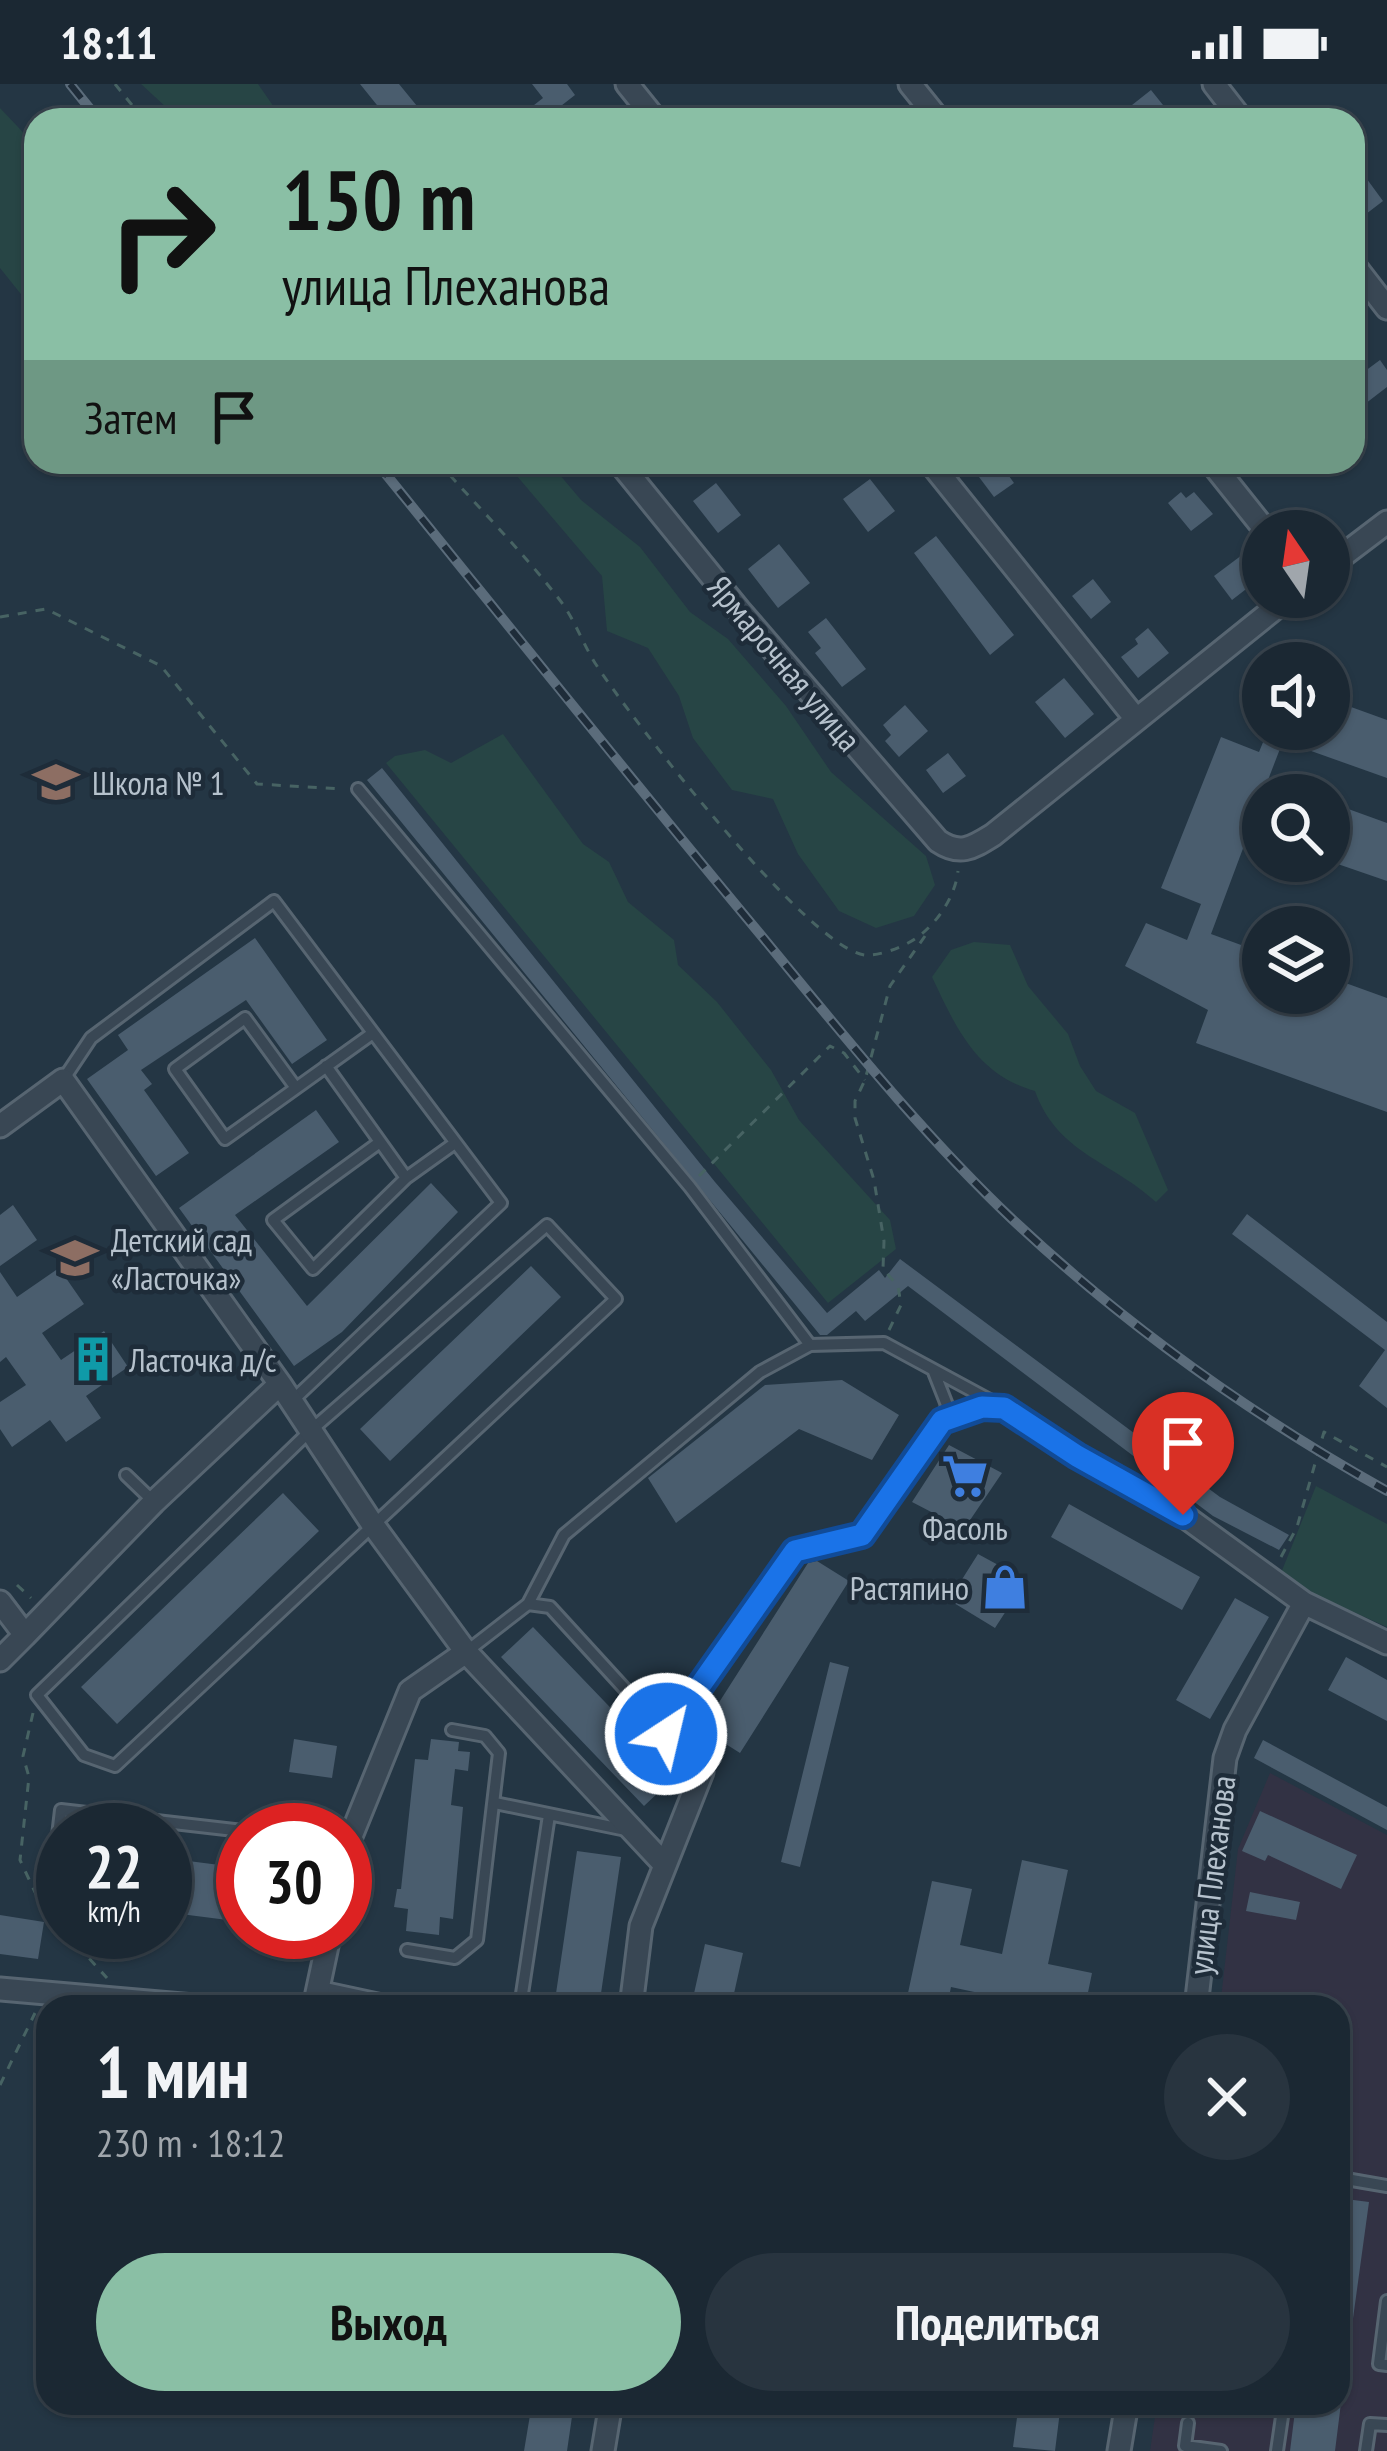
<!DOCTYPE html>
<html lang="ru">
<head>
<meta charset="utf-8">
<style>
  :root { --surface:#1b2833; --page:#28343f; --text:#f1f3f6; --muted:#a0a6ac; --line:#39444e; --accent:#8abfa5 }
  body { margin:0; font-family:"PT Sans Narrow",sans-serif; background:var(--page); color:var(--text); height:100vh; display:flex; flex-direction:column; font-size:45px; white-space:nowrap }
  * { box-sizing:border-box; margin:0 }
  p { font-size:39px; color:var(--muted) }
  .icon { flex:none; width:66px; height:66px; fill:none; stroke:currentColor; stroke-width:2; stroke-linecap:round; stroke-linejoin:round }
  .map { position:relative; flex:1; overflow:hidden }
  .side { position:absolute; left:36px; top:1911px; width:1314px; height:420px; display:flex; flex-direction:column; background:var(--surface); border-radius:36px; box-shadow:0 3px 9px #0004,0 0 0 3px var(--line) }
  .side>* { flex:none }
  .top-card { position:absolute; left:24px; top:24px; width:1341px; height:366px; border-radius:36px; box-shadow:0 3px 9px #0004,0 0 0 3px var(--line); background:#8abfa5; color:#111; overflow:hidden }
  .needle { width:78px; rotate:347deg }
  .controls { position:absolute; left:1242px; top:426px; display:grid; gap:24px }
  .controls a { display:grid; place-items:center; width:108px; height:108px; border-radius:50%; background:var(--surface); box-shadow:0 3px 9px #0004,0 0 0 3px var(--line); font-size:60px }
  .speed { position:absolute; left:36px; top:1719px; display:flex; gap:24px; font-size:60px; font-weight:700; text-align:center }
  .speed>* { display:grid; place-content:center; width:156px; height:156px; border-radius:50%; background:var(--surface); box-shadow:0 3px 9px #0004,0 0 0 3px var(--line); line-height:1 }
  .speed small { font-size:30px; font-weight:400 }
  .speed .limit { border:18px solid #d22; background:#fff; color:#111 }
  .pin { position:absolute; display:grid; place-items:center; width:102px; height:102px; color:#fff; margin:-123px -51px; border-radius:50% 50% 50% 0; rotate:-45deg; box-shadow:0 0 12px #0007 }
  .pin .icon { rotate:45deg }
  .me { position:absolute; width:132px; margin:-66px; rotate:35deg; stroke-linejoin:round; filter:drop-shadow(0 0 9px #0008) }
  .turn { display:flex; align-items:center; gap:42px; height:252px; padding:0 60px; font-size:54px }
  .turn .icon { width:156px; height:156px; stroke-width:2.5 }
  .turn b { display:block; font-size:84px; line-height:102px }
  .then { display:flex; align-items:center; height:114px; padding:0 60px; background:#0003; gap:24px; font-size:45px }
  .round { display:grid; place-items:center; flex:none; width:126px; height:126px; border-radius:63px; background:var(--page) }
  .headline { display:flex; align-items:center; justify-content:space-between; height:204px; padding:0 60px }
  h1 { font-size:72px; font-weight:800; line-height:90px }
  .primary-button { display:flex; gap:24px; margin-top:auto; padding:24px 60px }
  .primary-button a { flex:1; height:138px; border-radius:72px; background:var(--accent); color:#111; font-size:48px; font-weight:800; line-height:138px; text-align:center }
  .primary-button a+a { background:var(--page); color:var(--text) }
  .status { display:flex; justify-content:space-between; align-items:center; height:84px; padding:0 60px; background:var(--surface); direction:ltr }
  .status svg { height:33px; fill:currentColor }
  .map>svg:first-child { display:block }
</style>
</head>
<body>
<div class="status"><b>18:11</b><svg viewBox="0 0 49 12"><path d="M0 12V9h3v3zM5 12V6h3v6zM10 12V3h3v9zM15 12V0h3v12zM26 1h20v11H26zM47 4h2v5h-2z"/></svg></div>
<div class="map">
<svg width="1387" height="2367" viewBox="0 0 1387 2367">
  <rect width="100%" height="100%" fill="#243644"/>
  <path fill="#323244" d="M1270,1689L1387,1751V2367H1150L1157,2319H1338V1923H1220L1238,1765Z"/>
  <path fill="#274545" d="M141,0H258L283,36H180Z
    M0,24L36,62V229L0,184Z
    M505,378H549L581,416L640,463L690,528L728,555L786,622L831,688L926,772L935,801L914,832L876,844L839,827L798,770L773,715L732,706L693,654L679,612L648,564L607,547L602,492Z
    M503,650L583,760L609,778L628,818L674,856L678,881L717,918L771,986L799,1036L890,1136L896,1165L828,1219L386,679L395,672L425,666L451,679Z
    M974,858L1010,861L1028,902L1068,950L1080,982L1096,1007L1135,1029L1168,1106L1156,1118C1111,1077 1057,1069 1035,1007C977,991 956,944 932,893L951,866Z
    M1316,1402L1387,1440V1543L1320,1513L1281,1489Z"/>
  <path fill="#4a5d6e" d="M360,0H399L417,22L399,36H389Z
    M532,0H567L575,11L543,36H537L529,25L543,14Z
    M1151,6L1175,36H1113Z
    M1353,76L1383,117L1353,140Z
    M1380,276L1387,286V303L1361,323L1353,311V296Z
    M991,378H999L1014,399L994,413L976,389Z
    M870,395L895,427L868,448L843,415Z
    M716,399L741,431L718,449L693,417Z
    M1181,408L1186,414L1194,408L1213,430L1191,447L1168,419Z
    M936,452L1014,551L990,571L914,469Z
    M779,460L810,499L778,524L748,485Z
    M1246,468L1263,492L1232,516L1214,492Z
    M1093,495L1111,518L1091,535L1072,512Z
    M826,534L866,585L842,603L815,569L821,564L808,548Z
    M1148,544L1169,569L1138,594L1121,573L1138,560L1135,555Z
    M1064,594L1094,630L1065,654L1035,618Z
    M1329,615L1387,636V694L1283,657L1268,696L1303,711H1263L1211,850L1263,869V909H1329V893L1387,914V1028L1196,959L1208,926L1125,882L1146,839L1187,856L1201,820L1161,804L1221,653L1259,668L1266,651L1256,645H1329Z
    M905,621L928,647L899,673L885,657L891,651L883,641Z
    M948,669L966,692L943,709L926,686Z
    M382,684L715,1098L827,1229L879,1186L885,1194L900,1175L1220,1413L1289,1451L1279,1466L1213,1432L908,1202L865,1237L856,1227L827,1251H820L367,696Z
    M1329,718L1387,739V797L1329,777Z
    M255,854L327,956L292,980L246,916L141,986L152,1000L144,1006L189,1069L156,1092L87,995L128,966L118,951Z
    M316,1026L339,1058L235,1131L307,1222L431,1099L458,1128L342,1248L294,1282L179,1124Z
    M13,1121L37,1156L0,1182V1131Z
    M1247,1130L1387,1238V1324L1359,1302L1385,1266L1232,1150Z
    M531,1182L561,1213L390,1377L360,1345Z
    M59,1184L84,1220L42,1249L61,1276L104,1247L128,1283L86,1312L101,1334L66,1358L50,1336L12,1363L0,1345V1318L26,1301L6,1273L0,1278V1188L17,1213Z
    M842,1296L899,1331L872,1376L799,1345L676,1439L648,1394L765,1301Z
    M949,1361L1002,1389L964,1445L912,1418Z
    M283,1409L319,1447L117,1640L81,1603Z
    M1069,1420L1200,1493L1182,1526L1051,1453Z
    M978,1470L1026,1496L995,1544L949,1516Z
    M817,1477L849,1497L740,1669L702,1645L808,1479Z
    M1235,1514L1269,1533L1210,1635L1176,1616Z
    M533,1543L676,1692L644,1722L501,1573Z
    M1346,1573L1387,1596V1637L1328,1606Z
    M830,1578L849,1583L800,1783L781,1778Z
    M294,1655L337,1662L332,1694L289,1688Z
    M431,1655L459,1658L458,1667L470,1668L468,1687L455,1685L451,1721L463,1723L455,1812L453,1835L440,1833L439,1851L406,1847L408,1825L394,1823L397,1805H401L415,1675L428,1676Z
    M1263,1656L1387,1723V1746L1254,1674Z
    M1260,1727L1357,1771L1341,1805L1268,1771L1265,1777L1242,1767Z
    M577,1767L621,1773L599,1923H554Z
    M165,1774L243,1784V1838L165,1828Z
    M1022,1776L1068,1786L1048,1880L1092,1889L1085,1923H991L993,1912L951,1903L947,1923H905L932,1797L972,1805L960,1861L1002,1870Z
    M1250,1808L1300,1818L1296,1836L1246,1827Z
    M0,1831L44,1838L38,1875L0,1870Z
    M705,1860L743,1869L731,1923H691Z
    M1338,2114L1369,2118L1348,2271H1338Z
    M532,2319H574L567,2367H524Z
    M1019,2319H1061L1055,2367L1013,2363Z
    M1296,2319H1341L1335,2367H1290Z"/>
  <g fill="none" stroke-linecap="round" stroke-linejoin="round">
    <g stroke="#576571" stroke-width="16">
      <path id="service" d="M358,705L690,1103L810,1261L884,1259L995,1319
        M326,982L406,1094L455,1059
        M63,996L91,954L274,817L501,1119L291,1318
        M296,1004L245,934L175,985L225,1055L373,949
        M380,1058L273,1136L313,1185L406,1094
        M547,1141L616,1215L115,1682L84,1671L37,1611L309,1348Z
        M934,1288L947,1321L942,1337
        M126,1391L154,1418
        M528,1520L564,1451L760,1288L810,1261
        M466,1568L528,1520L550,1523L666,1650
        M495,1719L631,1747
        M52,1803L61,1726L243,1747
        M407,1866L455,1874L477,1856L499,1669L485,1652L452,1646
        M320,1903L413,1923
        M520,1923L549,1731
        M1338,2099L1346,2095L1387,2102
        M1387,2217L1379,2280L1387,2281
        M1188,2339L1185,2362L1221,2367
        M1277,2367L1284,2319
        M1366,2367L1370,2340L1387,2341"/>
    </g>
    <g stroke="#576571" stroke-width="27">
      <path id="minor" d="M627,0L656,36
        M910,0L939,36
        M1214,0L1242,36
        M1353,180L1387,224
        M619,378L739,526L938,757C960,772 972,764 993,751L1289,513
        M930,378L1136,635
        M1211,378L1266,447
        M1329,482L1387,438
        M0,1042L63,996L280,1300L373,1441L466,1568L665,1781
        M0,1518L25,1551L154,1418L280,1300
        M0,1576L25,1551
        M345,1767L410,1607L466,1568
        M0,1905L205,1923
        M314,1923L330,1848
        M631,1923L641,1842L702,1688L666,1650L795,1467L862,1451L942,1337L982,1323L1004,1324L1077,1372L1183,1431L1304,1519L1387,1559
        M1196,1923L1225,1674L1235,1646L1304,1519
        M603,2367L611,2319
        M1119,2367L1127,2319"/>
    </g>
    <path stroke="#476363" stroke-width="3" stroke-dasharray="9 9" stroke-linecap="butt" d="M115,0L144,36
      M438,378C478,423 522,467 559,515C574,534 582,558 595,579C629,632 809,865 865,871C878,872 897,865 908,859C933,846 955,815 958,787
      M0,533L46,525L161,582L257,700L342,705
      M699,1092L830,962L844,969L865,996
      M889,1246L901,1221L898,1202L883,1185L884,1157L874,1096L855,1034V1017L865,996L890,902L925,852
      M1281,1473L1297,1443L1324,1348L1387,1383
      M17,1501L31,1514
      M33,1629L23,1672L29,1693L20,1776L41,1821L63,1846
      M65,1848L107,1894
      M0,2001L35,1929"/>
    <use href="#service" stroke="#394754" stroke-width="10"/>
    <use href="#minor" stroke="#394754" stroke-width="21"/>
    <g stroke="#5b6c7b" stroke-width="10">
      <path id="rail" d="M70,0L99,36
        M376,378C504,536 630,694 760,850C841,948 920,1048 1013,1136C1125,1241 1253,1332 1387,1407"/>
    </g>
    <use href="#rail" stroke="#1e2c39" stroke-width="6" stroke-dasharray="18" stroke-linecap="butt"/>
  </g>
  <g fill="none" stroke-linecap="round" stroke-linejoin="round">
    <g stroke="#114b97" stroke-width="30">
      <path id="route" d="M666,1650L795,1467L862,1451L942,1337L982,1323L1004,1324L1077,1372L1183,1431"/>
    </g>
    <use href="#route" stroke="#1a73e8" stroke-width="21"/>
  </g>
  <defs>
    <g id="school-bare" transform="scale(3.6)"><path d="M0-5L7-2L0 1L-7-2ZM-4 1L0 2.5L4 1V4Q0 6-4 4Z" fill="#8d6e63" stroke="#1e2c39" stroke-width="2.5" paint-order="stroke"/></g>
    <g id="building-bare" transform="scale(3.6)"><path d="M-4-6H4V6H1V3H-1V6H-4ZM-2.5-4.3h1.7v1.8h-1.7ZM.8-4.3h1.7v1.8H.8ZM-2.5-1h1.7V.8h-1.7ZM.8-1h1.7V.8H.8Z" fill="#0f9aa8" stroke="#1e2c39" stroke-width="2.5" paint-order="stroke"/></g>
    <g id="supermarket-bare" transform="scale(3.6)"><path d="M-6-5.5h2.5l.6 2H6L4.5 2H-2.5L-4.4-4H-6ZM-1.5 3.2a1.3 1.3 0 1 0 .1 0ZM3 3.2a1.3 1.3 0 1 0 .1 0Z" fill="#3f7fe0" stroke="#1e2c39" stroke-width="2.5" paint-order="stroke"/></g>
    <g id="shop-bare" transform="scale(3.6)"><path d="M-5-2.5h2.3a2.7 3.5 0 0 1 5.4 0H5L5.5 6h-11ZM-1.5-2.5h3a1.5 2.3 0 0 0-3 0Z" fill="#3f7fe0" stroke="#1e2c39" stroke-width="2.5" paint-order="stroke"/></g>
  </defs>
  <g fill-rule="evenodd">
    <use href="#school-bare" x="56" y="698"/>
    <use href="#school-bare" x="75" y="1174"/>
    <use href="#building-bare" x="93" y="1275"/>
    <use href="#supermarket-bare" x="965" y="1392"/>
    <use href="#shop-bare" x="1005" y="1503"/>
  </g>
  <g text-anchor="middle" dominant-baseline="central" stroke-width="9" stroke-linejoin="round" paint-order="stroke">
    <g font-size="33" fill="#b6c2cd" stroke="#1e2c39">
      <text transform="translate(785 579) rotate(50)">Ярмарочная улица</text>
      <text transform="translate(1211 1791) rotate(-83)">улица Плеханова</text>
    </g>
    <g font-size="33" fill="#b6c2cd" stroke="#1e2c39" text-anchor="start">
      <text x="92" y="698">Школа № 1</text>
      <text x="111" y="1155">Детский сад<tspan x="111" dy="38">«Ласточка»</tspan></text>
      <text x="129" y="1275">Ласточка д/с</text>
      <text x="965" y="1443" text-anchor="middle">Фасоль</text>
      <text x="969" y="1503" text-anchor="end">Растяпино</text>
    </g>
  </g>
</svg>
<div class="controls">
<a><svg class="needle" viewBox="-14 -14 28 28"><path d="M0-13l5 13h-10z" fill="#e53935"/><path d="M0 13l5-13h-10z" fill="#a0a6ac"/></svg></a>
<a><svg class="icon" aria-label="sound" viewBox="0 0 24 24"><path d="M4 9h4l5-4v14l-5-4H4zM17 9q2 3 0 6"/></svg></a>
<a><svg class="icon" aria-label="search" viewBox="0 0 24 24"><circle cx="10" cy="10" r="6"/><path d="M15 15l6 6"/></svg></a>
<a><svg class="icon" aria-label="layers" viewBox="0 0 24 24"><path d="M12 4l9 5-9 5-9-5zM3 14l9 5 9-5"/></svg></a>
</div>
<div class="speed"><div>22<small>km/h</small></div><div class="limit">30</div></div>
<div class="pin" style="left:1183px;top:1431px;background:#d93025"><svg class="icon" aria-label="arrive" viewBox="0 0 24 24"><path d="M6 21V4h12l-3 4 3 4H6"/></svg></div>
<svg class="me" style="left:666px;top:1650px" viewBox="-20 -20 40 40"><circle r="17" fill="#1a73e8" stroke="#fff" stroke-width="3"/><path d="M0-11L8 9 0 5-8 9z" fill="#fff"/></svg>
<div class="top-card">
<div class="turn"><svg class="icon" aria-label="right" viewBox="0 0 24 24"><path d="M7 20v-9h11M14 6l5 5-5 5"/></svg><div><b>150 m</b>улица Плеханова</div></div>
<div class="then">Затем<svg class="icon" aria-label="arrive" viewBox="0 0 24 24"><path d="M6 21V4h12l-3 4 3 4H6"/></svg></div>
</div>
<section class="side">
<div class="headline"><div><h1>1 мин</h1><p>230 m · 18:12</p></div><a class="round"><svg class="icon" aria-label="close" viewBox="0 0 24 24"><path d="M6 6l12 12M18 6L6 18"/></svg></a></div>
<div class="primary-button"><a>Выход</a><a>Поделиться</a></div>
</section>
</div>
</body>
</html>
